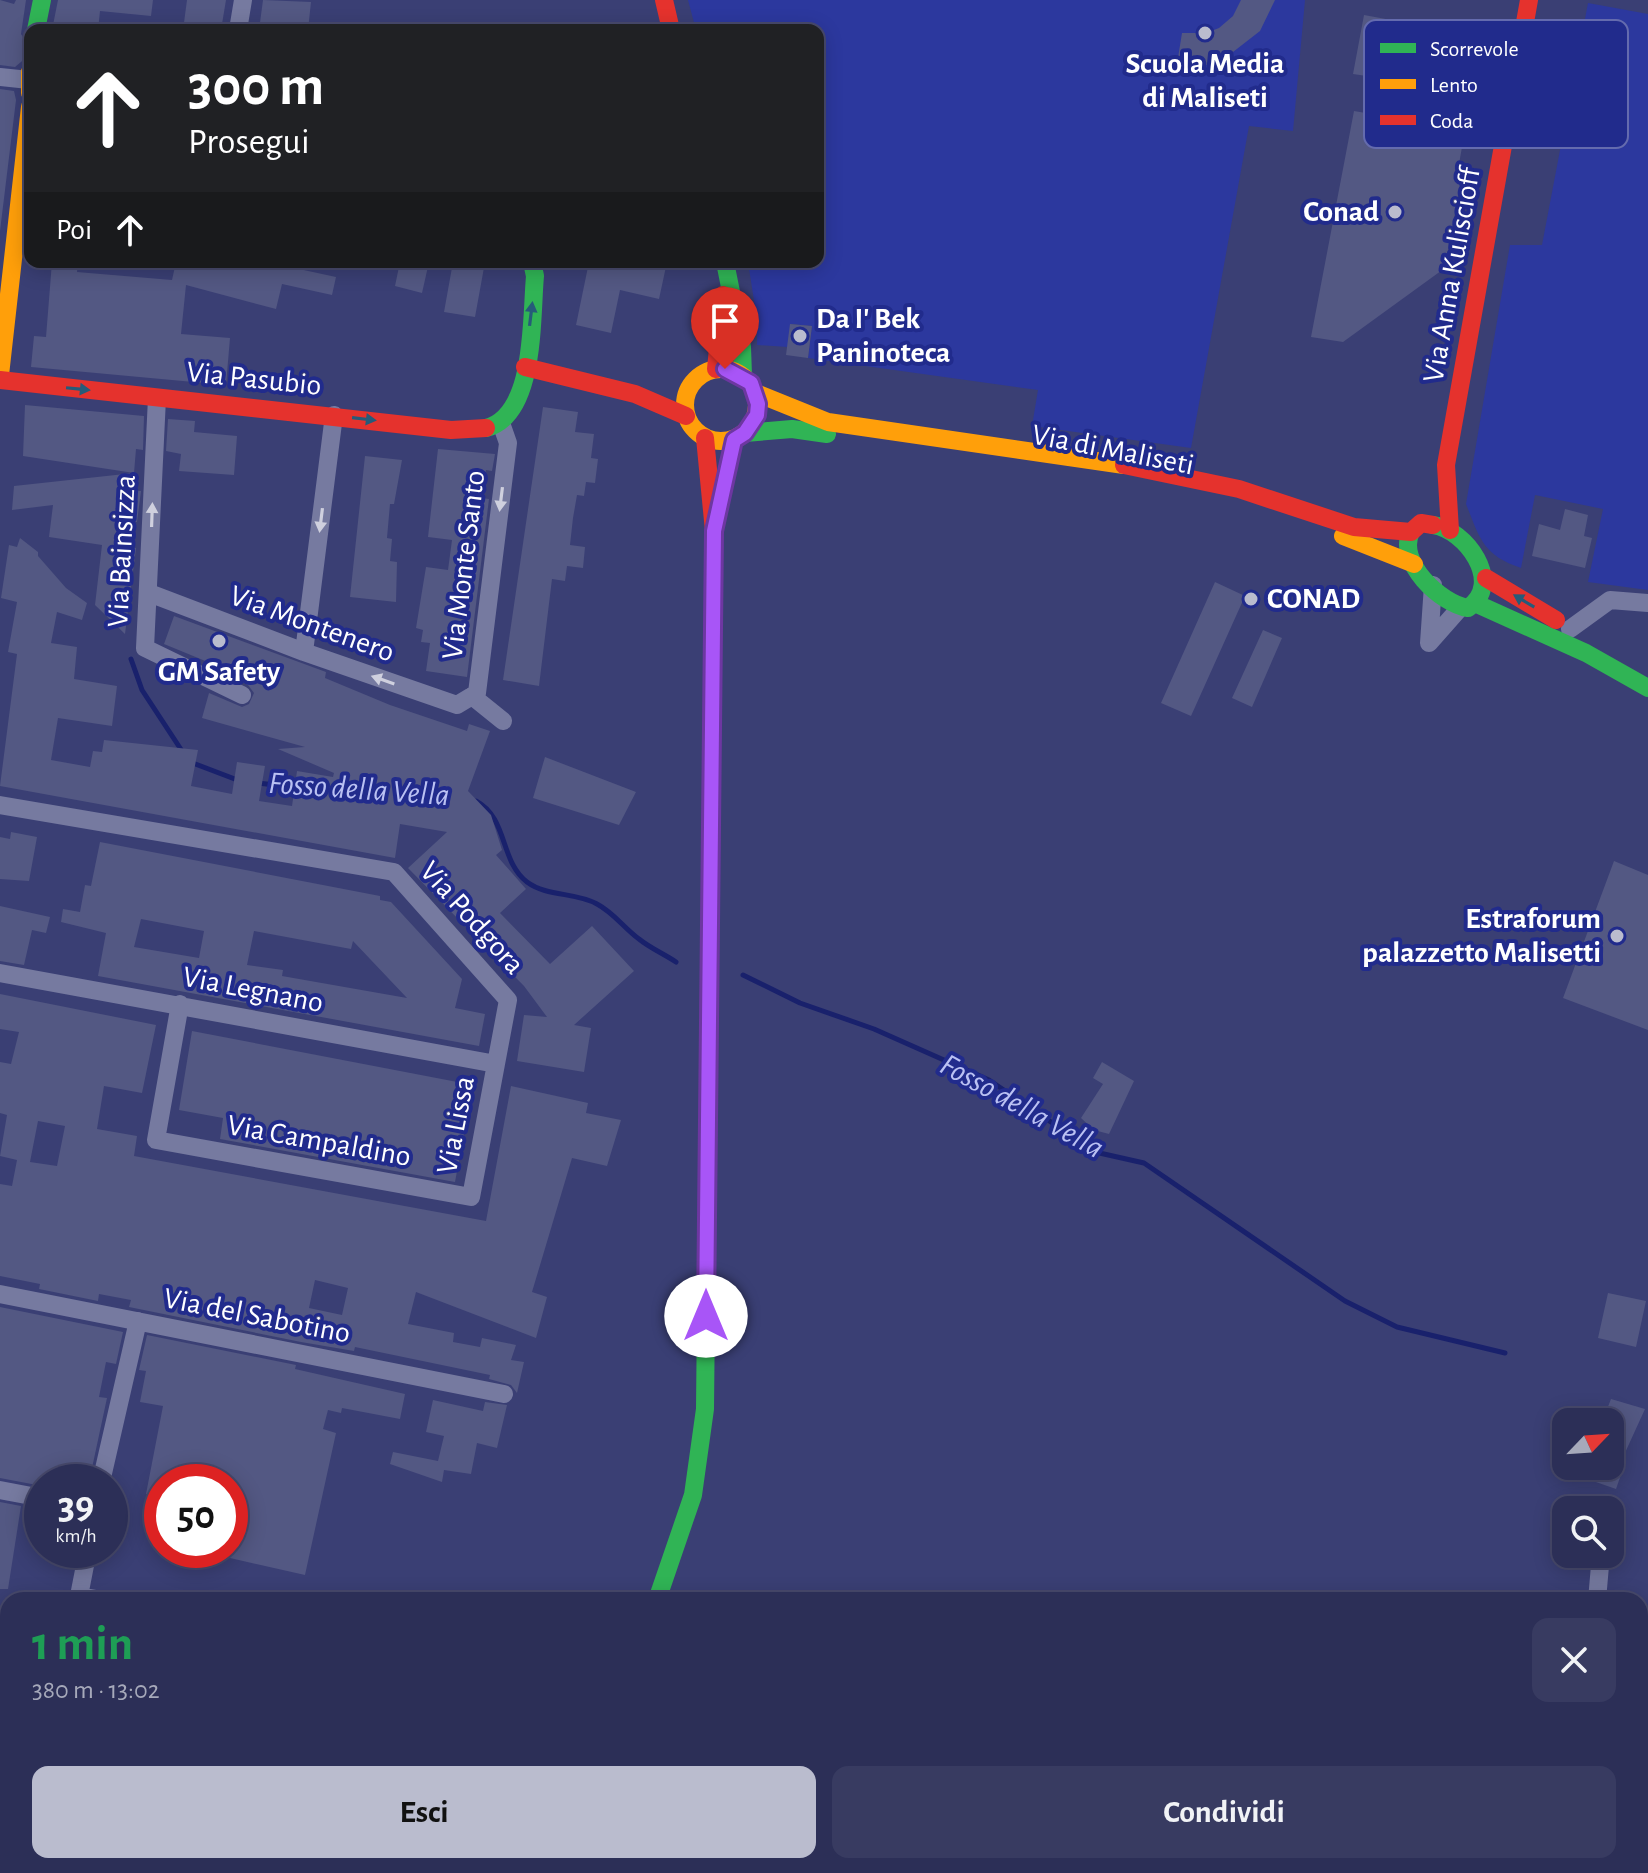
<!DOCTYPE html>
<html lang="it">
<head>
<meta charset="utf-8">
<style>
  :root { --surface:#2c2f57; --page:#383b61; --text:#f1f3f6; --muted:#a6a9ba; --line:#484a6d; --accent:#babcce }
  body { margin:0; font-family:"Alegreya Sans",sans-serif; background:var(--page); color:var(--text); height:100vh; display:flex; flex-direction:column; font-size:30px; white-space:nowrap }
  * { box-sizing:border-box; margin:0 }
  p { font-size:26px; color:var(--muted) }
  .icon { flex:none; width:44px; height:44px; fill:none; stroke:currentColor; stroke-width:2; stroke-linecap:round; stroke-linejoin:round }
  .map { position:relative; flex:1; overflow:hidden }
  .drawer { position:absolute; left:0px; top:1592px; width:1648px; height:282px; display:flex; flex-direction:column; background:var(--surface); border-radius:24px 24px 0 0; box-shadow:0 4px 20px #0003,0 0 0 2px var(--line) }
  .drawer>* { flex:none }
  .guide { position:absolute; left:24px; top:24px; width:800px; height:244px; border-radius:16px; box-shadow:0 4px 20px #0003,0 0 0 2px var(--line); background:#202124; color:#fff; overflow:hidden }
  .needle { width:52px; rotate:65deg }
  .buttons { position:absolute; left:1552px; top:1408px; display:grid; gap:16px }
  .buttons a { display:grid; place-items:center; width:72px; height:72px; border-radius:16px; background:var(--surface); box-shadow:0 4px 20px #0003,0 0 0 2px var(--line); font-size:40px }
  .speed { position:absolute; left:24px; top:1464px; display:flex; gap:16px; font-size:40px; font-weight:700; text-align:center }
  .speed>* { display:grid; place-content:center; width:104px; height:104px; border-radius:50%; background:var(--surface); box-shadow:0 4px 20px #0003,0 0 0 2px var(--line); line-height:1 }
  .speed small { font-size:20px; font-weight:400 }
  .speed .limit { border:12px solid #d22; background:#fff; color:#111 }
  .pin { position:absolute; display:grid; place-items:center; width:68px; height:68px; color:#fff; margin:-82px -34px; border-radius:50% 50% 50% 0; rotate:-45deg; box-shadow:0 0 8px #0007 }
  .pin .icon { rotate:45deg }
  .me { position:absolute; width:88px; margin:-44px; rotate:0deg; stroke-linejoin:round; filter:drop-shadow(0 0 6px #0008) }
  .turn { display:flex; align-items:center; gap:28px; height:168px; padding:0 32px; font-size:36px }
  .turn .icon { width:104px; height:104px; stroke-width:2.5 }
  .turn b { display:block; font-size:56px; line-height:68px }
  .then { display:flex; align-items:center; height:76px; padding:0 32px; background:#0003; gap:16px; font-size:30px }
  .round { display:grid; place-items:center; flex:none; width:84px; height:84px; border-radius:16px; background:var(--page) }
  .headline { display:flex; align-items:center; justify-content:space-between; height:136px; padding:0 32px }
  h1 { font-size:48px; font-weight:700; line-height:60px; color:#1e9e55 }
  .cta { display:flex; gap:16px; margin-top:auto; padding:16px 32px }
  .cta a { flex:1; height:92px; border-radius:16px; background:var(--accent); color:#111; font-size:32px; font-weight:700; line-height:92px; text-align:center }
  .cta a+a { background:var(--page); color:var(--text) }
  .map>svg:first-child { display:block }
</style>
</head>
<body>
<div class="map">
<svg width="1648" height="1873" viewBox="0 0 1648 1873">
  <rect width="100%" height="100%" fill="#3a3f74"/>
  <path fill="#2c389e" d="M688,0H1305L1293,131L1249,126L1191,448L1032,426L1038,390L808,358L812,326L791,324L788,347L757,345V320L748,262H818V30H696Z
    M1588,3L1648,14V590L1588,582L1603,509L1535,495L1521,568C1483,555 1480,539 1466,504L1510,245H1542Z"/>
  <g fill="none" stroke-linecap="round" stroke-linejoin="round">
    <path stroke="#19216c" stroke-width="5" d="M131,659L142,690L182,751
      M190,762L240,781
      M258,783L300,788
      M476,801C508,818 500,862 527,882C547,897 576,892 597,904C614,913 624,928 639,939C650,948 664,954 676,962
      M743,975L800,1003L874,1029L989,1080L1095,1152L1144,1163L1345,1301L1397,1327L1505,1353"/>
  </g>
  <path fill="#535883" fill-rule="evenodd" d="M0,0L14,4L16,0H26L21,34L30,48L28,56L15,67L0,65Z
    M58,0H153L151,16L100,11L98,30H52Z
    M187,0H226L221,30H183Z
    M263,0L311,2L308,30H259Z
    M1241,0H1275L1260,31L1224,59L1206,65L1177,64L1182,33H1206L1219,28L1233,16Z
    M1364,15L1478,36L1468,91L1353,74Z
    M0,89L14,91L16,100L0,231Z
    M1354,111L1465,130L1459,164H1464L1445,268L1343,342L1311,337Z
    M52,262H78L77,272L172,280L176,262H286L285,266L336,277L332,295L282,284L276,309L186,285L181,334L230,338L226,385L31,367L34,336L46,337Z
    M400,262H429L422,293L395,286Z
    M453,262H485L475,317L444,312Z
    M589,262H667L659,299L620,290L611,333L576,325Z
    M790,324L812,326L808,358L786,355Z
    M25,405L144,416L143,450L136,449L134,473L23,456Z
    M543,407L578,412L575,432L594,434L591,458L598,459L595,483L586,482L584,496L577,495L573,518L570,545L585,547L583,568L567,566L565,581L552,579L539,686L503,680Z
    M168,419L195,421L194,432L237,436L234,475L179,471L181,454L166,451Z
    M438,449L495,454L492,471L486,470L482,498L489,499L467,677L426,671L430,643L421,642L423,630L416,628L426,567L448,570L452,540L428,537Z
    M365,456L402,460L394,504H390L387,538L392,539L390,561L397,562L396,602L350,597Z
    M134,473L132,490L141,491L137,522L132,521L129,547L136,548L125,634L95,605L102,545L49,537L53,505L12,510L14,486Z
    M1565,509L1588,515L1584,536L1592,538L1585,568L1532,556L1539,524L1560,530Z
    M20,538L38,552V556L66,588L87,603L82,620L57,612L51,643L77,647L74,679L117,686L112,726L58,718L51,760L90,767L93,751L102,752L104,740L198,750L191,786L232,794L237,762L265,766L259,801L292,806L297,771L333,777L334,773L278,749L305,747L202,718L209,693L242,707L249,704L254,693L248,685L236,679L237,674L164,644L174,616L326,672L325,678L390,705L467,731L469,724L490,731L468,791L491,815L502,850L496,855L526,889L500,913L550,964L592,926L634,971L574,1025L591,1028L584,1072L517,1061L524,1015L547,1017L524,986L408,868L447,832L400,824L395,858L0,786L17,654L8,652L17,602L1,598L9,545L17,547Z
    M1215,582L1245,596L1191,716L1161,703Z
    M1263,630L1282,638L1252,707L1232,698Z
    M545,757L636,792L619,825L533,798Z
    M11,832L37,837L29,881L0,879V837L10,839Z
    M100,842L380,896V900L391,902L462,979L455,1008L485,1014L479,1046L98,976L106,933L61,922L63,909L80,912L85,885L91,886ZM141,919L204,931L199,958L134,947ZM254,931L351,949L353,941L407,998L282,976L283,970L247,965Z
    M1614,861L1648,875V1030L1563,998Z
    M0,906L50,917L46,933L32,930L24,965L0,961Z
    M0,994L156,1025L142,1093L104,1086L97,1129L137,1136L134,1156L486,1221L511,1086L588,1103L586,1113L621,1120L607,1166L572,1158L532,1292L547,1297L536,1338L416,1292L408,1324L454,1333L453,1342L480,1347L482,1338L516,1345L511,1360L524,1362L517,1393L511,1385L489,1379L490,1375L355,1347L354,1351L301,1342L129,1307L131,1300L99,1294L98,1301L39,1289L40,1284L0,1276V1184L12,1186L17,1160L0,1156L7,1115L0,1113V1062L11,1064L19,1032L0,1029ZM38,1121L65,1126L57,1166L30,1162ZM315,1280L348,1288L342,1315L309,1308Z
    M192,1031L473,1085L455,1182L220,1139L223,1118L179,1110Z
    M1102,1062L1134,1081L1109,1134L1094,1130L1081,1118L1103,1084L1093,1078Z
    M1608,1293L1646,1301L1636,1347L1598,1338Z
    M0,1307L123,1332L116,1364L106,1362L99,1397L107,1398L89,1482H42V1486L0,1478Z
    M147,1335L296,1365L295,1369L405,1394L400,1419L342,1408L341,1413L328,1410L323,1429L336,1433L305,1575L230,1558V1482H162V1497L146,1494L163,1406L140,1402L146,1371L139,1370Z
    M1611,1399L1645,1409L1619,1466H1624L1616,1489L1593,1481L1589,1466H1610V1422H1602Z
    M433,1400L483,1411L485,1402L507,1405L497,1448L477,1443L471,1474L444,1470L442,1482L390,1464L393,1452L438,1461L444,1436L426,1432Z
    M0,1502L21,1506L8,1589H0Z"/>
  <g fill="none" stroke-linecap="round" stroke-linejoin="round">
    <path stroke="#767aa0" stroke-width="18" d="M238,30L243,0
      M0,77L29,80
      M157,398L145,648L242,695
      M149,593L304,652L457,705L477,693L508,443L501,423
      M1570,629L1610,600L1648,603
      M1429,643L1433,585
      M1429,643L1459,609
      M304,652L334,415
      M472,696L503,721
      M0,805L394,872L508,1000L471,1197L156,1140L180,1004
      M0,973L496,1064
      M0,1294L504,1394
      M101,1482L138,1321
      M0,1490L42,1498
      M88,1550L79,1596L102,1600
      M1597,1600L1601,1554
      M1580,1873V1866"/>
    <path stroke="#30b455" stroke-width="18" d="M36,30L42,0
      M725,262L742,347L743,375
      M486,428C536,415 531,318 535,276L532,262
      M745,433L792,429L827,434
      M1411,532C1396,562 1441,604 1468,608C1505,583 1465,529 1433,525
      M1477,604L1586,653L1648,688
      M657,1600L693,1495L705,1409L710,923
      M1640,1865L1648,1827"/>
    <path stroke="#ff9f0a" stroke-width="18" d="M30,72V93
      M685 405a36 36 0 1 1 72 0a36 36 0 1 1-72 0Z
      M0,375L30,107
      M756,393L828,422L1124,465
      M1343,536L1414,564
      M0,1672L8,1674
      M680,1866L694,1873
      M726,1866L740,1873"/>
    <path stroke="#e5322d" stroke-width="18" d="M664,0L671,30
      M525,367L635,394L686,416
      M716,369L723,295
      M0,380L451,430L486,428
      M705,438L714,531L710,923
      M1124,465L1239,489L1354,527L1411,532L1421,523L1433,525
      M719,508L734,440
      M1450,530L1446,465L1529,0
      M1486,578L1556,620"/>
  </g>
  <defs><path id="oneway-solid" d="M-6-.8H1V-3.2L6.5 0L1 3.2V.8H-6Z" transform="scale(2)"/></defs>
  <g fill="#265b79">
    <use href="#oneway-solid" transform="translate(531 314) rotate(-83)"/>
    <use href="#oneway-solid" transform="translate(78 389) rotate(6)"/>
    <use href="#oneway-solid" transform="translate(364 419) rotate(7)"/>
    <use href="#oneway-solid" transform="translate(1524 601) rotate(-149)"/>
  </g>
  <g fill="#cfd0de">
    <use href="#oneway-solid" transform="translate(501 499) rotate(97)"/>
    <use href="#oneway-solid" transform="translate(152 515) rotate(-88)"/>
    <use href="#oneway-solid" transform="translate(321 520) rotate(97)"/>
    <use href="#oneway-solid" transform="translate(383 680) rotate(-161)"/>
  </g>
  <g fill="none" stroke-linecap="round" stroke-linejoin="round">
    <g stroke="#6d37a1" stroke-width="20">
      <path id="route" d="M706,1316L714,531L734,440L745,433L757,415L758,404L751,383L725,369"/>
    </g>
    <use href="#route" stroke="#a855f7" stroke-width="14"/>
  </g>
  <g fill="#babcce" stroke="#212b8c" stroke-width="3">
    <circle cx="1205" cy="33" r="8"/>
    <circle cx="1395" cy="212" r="8"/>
    <circle cx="800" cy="336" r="8"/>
    <circle cx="1251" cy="599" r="8"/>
    <circle cx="219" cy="641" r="8"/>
    <circle cx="1617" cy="936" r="8"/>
  </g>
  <g text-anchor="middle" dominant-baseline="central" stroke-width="8" stroke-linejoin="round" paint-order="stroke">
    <g font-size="30" font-weight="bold" fill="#fff" stroke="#212b8c">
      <text x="1205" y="64">Scuola Media<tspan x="1205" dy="34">di Maliseti</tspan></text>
      <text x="1379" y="212" text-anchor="end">Conad</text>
      <text x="816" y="319" text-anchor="start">Da I' Bek<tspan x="816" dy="34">Paninoteca</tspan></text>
      <text x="1267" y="599" text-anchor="start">CONAD</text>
      <text x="219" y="672">GM Safety</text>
      <text x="1601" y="919" text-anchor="end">Estraforum<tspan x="1601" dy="34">palazzetto Malisetti</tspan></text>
    </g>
    <g font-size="30" fill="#fff" stroke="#212b8c">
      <text transform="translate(1452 275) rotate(-80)">Via Anna Kuliscioff</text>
      <text transform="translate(254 379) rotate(6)">Via Pasubio</text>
      <text transform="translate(1113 450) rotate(11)">Via di Maliseti</text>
      <text transform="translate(122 551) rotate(-87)">Via Bainsizza</text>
      <text transform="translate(464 565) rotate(-83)">Via Monte Santo</text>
      <text transform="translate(312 624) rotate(20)">Via Montenero</text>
      <text transform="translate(472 918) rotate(48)">Via Podgora</text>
      <text transform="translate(253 990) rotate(11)">Via Legnano</text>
      <text transform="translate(456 1125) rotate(-79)">Via Lissa</text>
      <text transform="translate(319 1141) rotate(10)">Via Campaldino</text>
      <text transform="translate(257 1316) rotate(11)">Via del Sabotino</text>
    </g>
    <g font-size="32" font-style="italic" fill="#bac1f3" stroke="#212b8c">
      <text transform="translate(359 789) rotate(4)">Fosso della Vella</text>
      <text transform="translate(1022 1106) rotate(29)">Fosso della Vella</text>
    </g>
  </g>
  <rect x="1364" y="20" width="264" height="128" rx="12" fill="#212b8c" stroke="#646bae" stroke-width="2"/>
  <rect x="1380" y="43" width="36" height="10" fill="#30b455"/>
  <rect x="1380" y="79" width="36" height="10" fill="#ff9f0a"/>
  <rect x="1380" y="115" width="36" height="10" fill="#e5322d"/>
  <g font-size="22" fill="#fff">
    <text x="1430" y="56">Scorrevole</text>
    <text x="1430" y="92">Lento</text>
    <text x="1430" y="128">Coda</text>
  </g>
</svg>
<div class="buttons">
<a><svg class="needle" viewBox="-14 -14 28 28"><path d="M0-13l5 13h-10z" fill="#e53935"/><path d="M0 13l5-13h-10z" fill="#a6a9ba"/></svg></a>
<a><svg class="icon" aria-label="search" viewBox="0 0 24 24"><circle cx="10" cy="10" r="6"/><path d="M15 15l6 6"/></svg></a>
</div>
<div class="speed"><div>39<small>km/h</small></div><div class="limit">50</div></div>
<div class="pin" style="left:725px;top:369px;background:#d93025"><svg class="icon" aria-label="arrive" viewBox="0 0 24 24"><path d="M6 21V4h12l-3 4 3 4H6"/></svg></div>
<svg class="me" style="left:706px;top:1316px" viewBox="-20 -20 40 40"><circle r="19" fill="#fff"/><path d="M0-13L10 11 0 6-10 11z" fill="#a855f7"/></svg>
<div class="guide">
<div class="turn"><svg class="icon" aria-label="ahead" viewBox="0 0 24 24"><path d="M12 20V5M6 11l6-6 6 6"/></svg><div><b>300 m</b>Prosegui</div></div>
<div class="then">Poi<svg class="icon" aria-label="ahead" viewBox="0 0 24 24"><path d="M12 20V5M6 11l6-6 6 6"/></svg></div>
</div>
<section class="drawer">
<div class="headline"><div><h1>1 min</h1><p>380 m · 13:02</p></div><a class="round"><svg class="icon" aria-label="close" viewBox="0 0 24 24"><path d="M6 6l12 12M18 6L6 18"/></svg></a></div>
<div class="cta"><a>Esci</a><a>Condividi</a></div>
</section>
</div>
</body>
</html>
